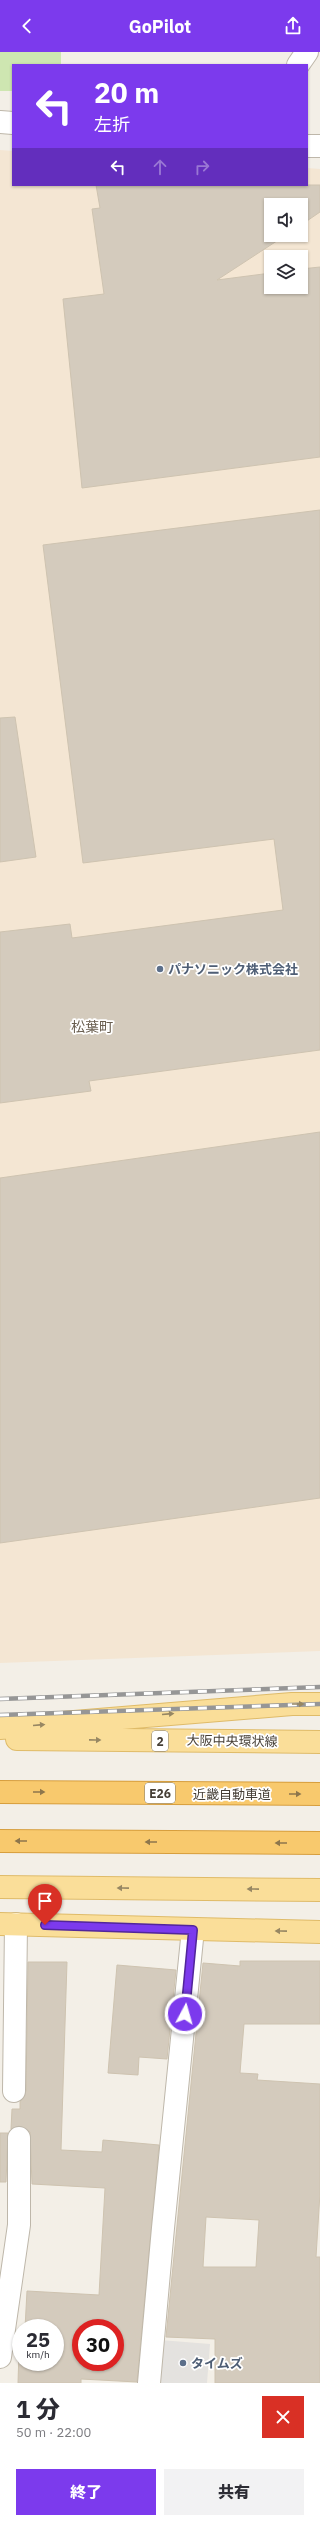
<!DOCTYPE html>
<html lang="ja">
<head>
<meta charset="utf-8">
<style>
  :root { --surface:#fff; --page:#f2f2f3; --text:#2b2b33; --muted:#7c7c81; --accent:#7c3aed }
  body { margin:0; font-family:"IBM Plex Sans","Noto Sans JP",sans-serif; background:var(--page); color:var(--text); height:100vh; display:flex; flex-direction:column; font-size:15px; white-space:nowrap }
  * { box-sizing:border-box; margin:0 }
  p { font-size:13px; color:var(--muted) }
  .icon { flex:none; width:22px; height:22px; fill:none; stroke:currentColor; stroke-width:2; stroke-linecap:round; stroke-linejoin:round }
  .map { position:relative; height:2331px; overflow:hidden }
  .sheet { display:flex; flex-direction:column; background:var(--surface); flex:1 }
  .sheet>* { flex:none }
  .hud { position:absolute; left:12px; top:12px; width:296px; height:122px; border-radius:0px; box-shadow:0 1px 3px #0004; background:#7c3aed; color:#fff; overflow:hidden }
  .buttons { position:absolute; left:264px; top:146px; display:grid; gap:8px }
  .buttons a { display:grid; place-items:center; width:44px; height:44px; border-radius:0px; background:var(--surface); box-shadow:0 1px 3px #0004; font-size:20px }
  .speed { position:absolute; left:12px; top:2267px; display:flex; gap:8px; font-size:20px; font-weight:700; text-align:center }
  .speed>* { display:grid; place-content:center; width:52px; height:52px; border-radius:50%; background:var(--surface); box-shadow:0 1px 3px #0004; line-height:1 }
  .speed small { font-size:10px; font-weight:400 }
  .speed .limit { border:6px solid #d22; background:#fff; color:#111 }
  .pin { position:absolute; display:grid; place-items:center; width:34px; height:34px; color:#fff; margin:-41px -17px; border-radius:50% 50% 50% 0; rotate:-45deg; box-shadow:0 0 4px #0007 }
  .pin .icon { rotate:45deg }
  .me { position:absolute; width:44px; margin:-22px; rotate:6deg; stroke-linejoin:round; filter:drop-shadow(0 0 3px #0008) }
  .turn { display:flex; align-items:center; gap:14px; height:84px; padding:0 16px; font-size:18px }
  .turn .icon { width:52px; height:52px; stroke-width:2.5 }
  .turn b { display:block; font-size:28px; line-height:34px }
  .lanes { display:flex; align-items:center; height:38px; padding:0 16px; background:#0003; justify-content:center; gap:20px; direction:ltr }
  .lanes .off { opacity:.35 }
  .round { display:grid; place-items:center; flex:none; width:42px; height:42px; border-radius:0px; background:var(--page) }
  .summary { display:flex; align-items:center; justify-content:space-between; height:68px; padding:0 16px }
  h1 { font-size:24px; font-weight:800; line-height:30px }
  .button { display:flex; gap:8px; margin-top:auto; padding:8px 16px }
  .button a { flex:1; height:46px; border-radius:0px; background:var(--accent); color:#fff; font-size:16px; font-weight:800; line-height:46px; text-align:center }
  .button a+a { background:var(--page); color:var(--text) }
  header { display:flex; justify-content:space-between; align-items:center; height:52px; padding:0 16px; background:var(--accent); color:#fff; font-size:18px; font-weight:800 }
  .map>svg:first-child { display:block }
</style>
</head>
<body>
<header><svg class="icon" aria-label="back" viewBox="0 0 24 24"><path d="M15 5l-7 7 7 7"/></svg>GoPilot<svg class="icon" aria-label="share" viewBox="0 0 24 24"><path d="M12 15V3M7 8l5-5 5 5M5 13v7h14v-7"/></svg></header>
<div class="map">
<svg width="320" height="2331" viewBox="0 0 320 2331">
  <rect width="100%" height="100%" fill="#f3efe7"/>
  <path fill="#f4e6d3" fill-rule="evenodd" d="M0,98L13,99V133H307V116L320,117V1599L0,1611ZM271,153H301V183H271ZM271,205H301V235H271Z"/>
  <path fill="#cee6b1" d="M0,0H61V13H13V39H0Z"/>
  <path fill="#e4e2df" d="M160,2288L210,2292L207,2331H157Z"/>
  <path fill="#d4cbbd" stroke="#cec3b0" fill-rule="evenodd" d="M96,133H320V160L301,173V153H271V183H286L217,228L271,221V235H301V217L320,215V405L82,436L63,247L104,242L92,157L100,156Z
    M320,458V998L89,1029L91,1039L0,1051V880L70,872L72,886L283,858L274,787L83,811L43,493Z
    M15,665L36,805L0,810V666Z
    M320,1080V1446L0,1491V1126Z
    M240,1909H320V1972H244L240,2021L258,2022L257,2028L320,2032V2141L316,2205H320V2331H215V2287L166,2285L203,1911L240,1914ZM206,2165L259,2168L256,2215H203Z
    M28,1910H67L61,2098L102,2100L103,2088L159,2093L137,2330L81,2327V2331H18L19,2299L21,2310H55V2276H25L27,2239L99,2243L105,2136L32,2132L30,2080L19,2074L11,2077L12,2057H20V2050L26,2039ZM81,2276H115V2310H81Z
    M117,1913L176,1918L167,2007L139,2005L138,2023L108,2021Z
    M0,2081H8L6,2130H0Z"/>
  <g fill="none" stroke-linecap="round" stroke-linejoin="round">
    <g stroke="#beb7aa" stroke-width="24">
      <path id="minor" d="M298,13L307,0
        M14,2039L16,1872
        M0,2305L19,2173V2086
        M149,2331L163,2176L193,1877"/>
    </g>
    <g stroke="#beb7aa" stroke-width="24">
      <path id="tertiary" d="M0,70L13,71
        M307,94H320"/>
    </g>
    <g stroke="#dfbb69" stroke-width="24">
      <path id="primary" d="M0,1676L292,1652H320
        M17,1687L320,1690
        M0,1835L320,1838
        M0,1872L320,1880"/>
    </g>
    <g stroke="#d79e3d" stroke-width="24">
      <path id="motorway" d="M0,1740L320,1742
        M0,1789L320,1791"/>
    </g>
    <use href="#minor" stroke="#fff" stroke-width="22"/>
    <use href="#tertiary" stroke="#fff" stroke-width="22"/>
    <use href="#primary" stroke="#fade99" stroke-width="22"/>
    <use href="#motorway" stroke="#f8c96d" stroke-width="22"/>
    <g stroke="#969696" stroke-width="4.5">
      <path id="rail" d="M0,1647L320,1635
        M0,1663L320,1652"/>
    </g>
    <use href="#rail" stroke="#fff" stroke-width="3" stroke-dasharray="9" stroke-linecap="butt"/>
  </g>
  <defs><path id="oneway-solid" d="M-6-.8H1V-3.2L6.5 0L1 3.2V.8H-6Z"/></defs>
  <g fill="#978763">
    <use href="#oneway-solid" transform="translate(298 1652)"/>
    <use href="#oneway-solid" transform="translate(168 1662) rotate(-5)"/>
    <use href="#oneway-solid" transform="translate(39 1673) rotate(-5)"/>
    <use href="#oneway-solid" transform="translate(95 1688) rotate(1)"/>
    <use href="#oneway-solid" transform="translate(123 1836) rotate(-179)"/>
    <use href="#oneway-solid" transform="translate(253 1837) rotate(-179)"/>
    <use href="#oneway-solid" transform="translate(281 1879) rotate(-179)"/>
  </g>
  <g fill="#8d764c">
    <use href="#oneway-solid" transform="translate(39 1740)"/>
    <use href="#oneway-solid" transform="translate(295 1742)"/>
    <use href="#oneway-solid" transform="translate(21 1789) rotate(180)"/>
    <use href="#oneway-solid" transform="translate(151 1790) rotate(-180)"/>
    <use href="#oneway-solid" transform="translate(281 1791) rotate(-180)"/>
  </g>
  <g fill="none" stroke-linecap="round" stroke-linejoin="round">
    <g stroke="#51269a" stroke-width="10">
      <path id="route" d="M45,1873L193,1878L185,1962"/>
    </g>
    <use href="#route" stroke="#7c3aed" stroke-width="7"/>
  </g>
  <g fill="#5c6f8a" stroke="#fff" stroke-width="1.5">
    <circle cx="160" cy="917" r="4"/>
    <circle cx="183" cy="2311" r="4"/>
  </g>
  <g text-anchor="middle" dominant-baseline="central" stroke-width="3.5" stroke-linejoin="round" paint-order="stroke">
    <g fill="#fff" stroke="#7e7972" stroke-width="1">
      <rect x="152" y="1679" width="16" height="20" rx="3"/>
      <rect x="145" y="1731" width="30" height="20" rx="3"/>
    </g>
    <g font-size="12" font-weight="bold" fill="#463f36">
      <text x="160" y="1689">2</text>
      <text x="160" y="1741">E26</text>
    </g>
    <g font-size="13" font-weight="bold" fill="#4e5e75" stroke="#fff" text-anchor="start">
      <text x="168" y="917">パナソニック株式会社</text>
      <text x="191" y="2311">タイムズ</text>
    </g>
    <g font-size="13" fill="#463f36" stroke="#fff">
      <text transform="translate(232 1689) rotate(1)">大阪中央環状線</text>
      <text x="232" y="1742">近畿自動車道</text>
    </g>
    <g font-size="14" fill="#685d4e" stroke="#fff">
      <text x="92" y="975">松葉町</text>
    </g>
  </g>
</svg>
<div class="buttons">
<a><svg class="icon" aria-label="sound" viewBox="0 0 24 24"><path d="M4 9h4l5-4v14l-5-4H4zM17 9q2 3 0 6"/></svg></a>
<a><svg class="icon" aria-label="layers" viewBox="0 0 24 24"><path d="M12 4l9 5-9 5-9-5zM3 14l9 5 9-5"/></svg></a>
</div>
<div class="speed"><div>25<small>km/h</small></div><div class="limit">30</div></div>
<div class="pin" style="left:45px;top:1873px;background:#d93025"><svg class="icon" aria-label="arrive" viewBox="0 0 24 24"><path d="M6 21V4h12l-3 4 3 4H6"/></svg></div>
<svg class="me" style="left:185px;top:1962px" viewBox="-20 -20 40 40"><circle r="17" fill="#7c3aed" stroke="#fff" stroke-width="3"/><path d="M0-11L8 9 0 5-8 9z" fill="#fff"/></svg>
<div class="hud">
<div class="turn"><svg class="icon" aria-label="left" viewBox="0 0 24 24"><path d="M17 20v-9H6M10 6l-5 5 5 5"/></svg><div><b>20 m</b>左折</div></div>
<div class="lanes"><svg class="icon" aria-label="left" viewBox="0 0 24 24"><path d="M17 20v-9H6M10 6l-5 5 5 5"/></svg><svg class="icon off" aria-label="ahead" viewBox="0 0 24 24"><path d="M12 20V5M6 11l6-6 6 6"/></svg><svg class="icon off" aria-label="right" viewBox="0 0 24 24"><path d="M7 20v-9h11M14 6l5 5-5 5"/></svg></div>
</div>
</div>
<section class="sheet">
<div class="summary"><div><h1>1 分</h1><p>50 m · 22:00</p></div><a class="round" style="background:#d93025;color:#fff"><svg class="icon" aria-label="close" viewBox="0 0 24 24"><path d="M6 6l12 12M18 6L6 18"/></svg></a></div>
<div class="button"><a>終了</a><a>共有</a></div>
</section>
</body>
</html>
